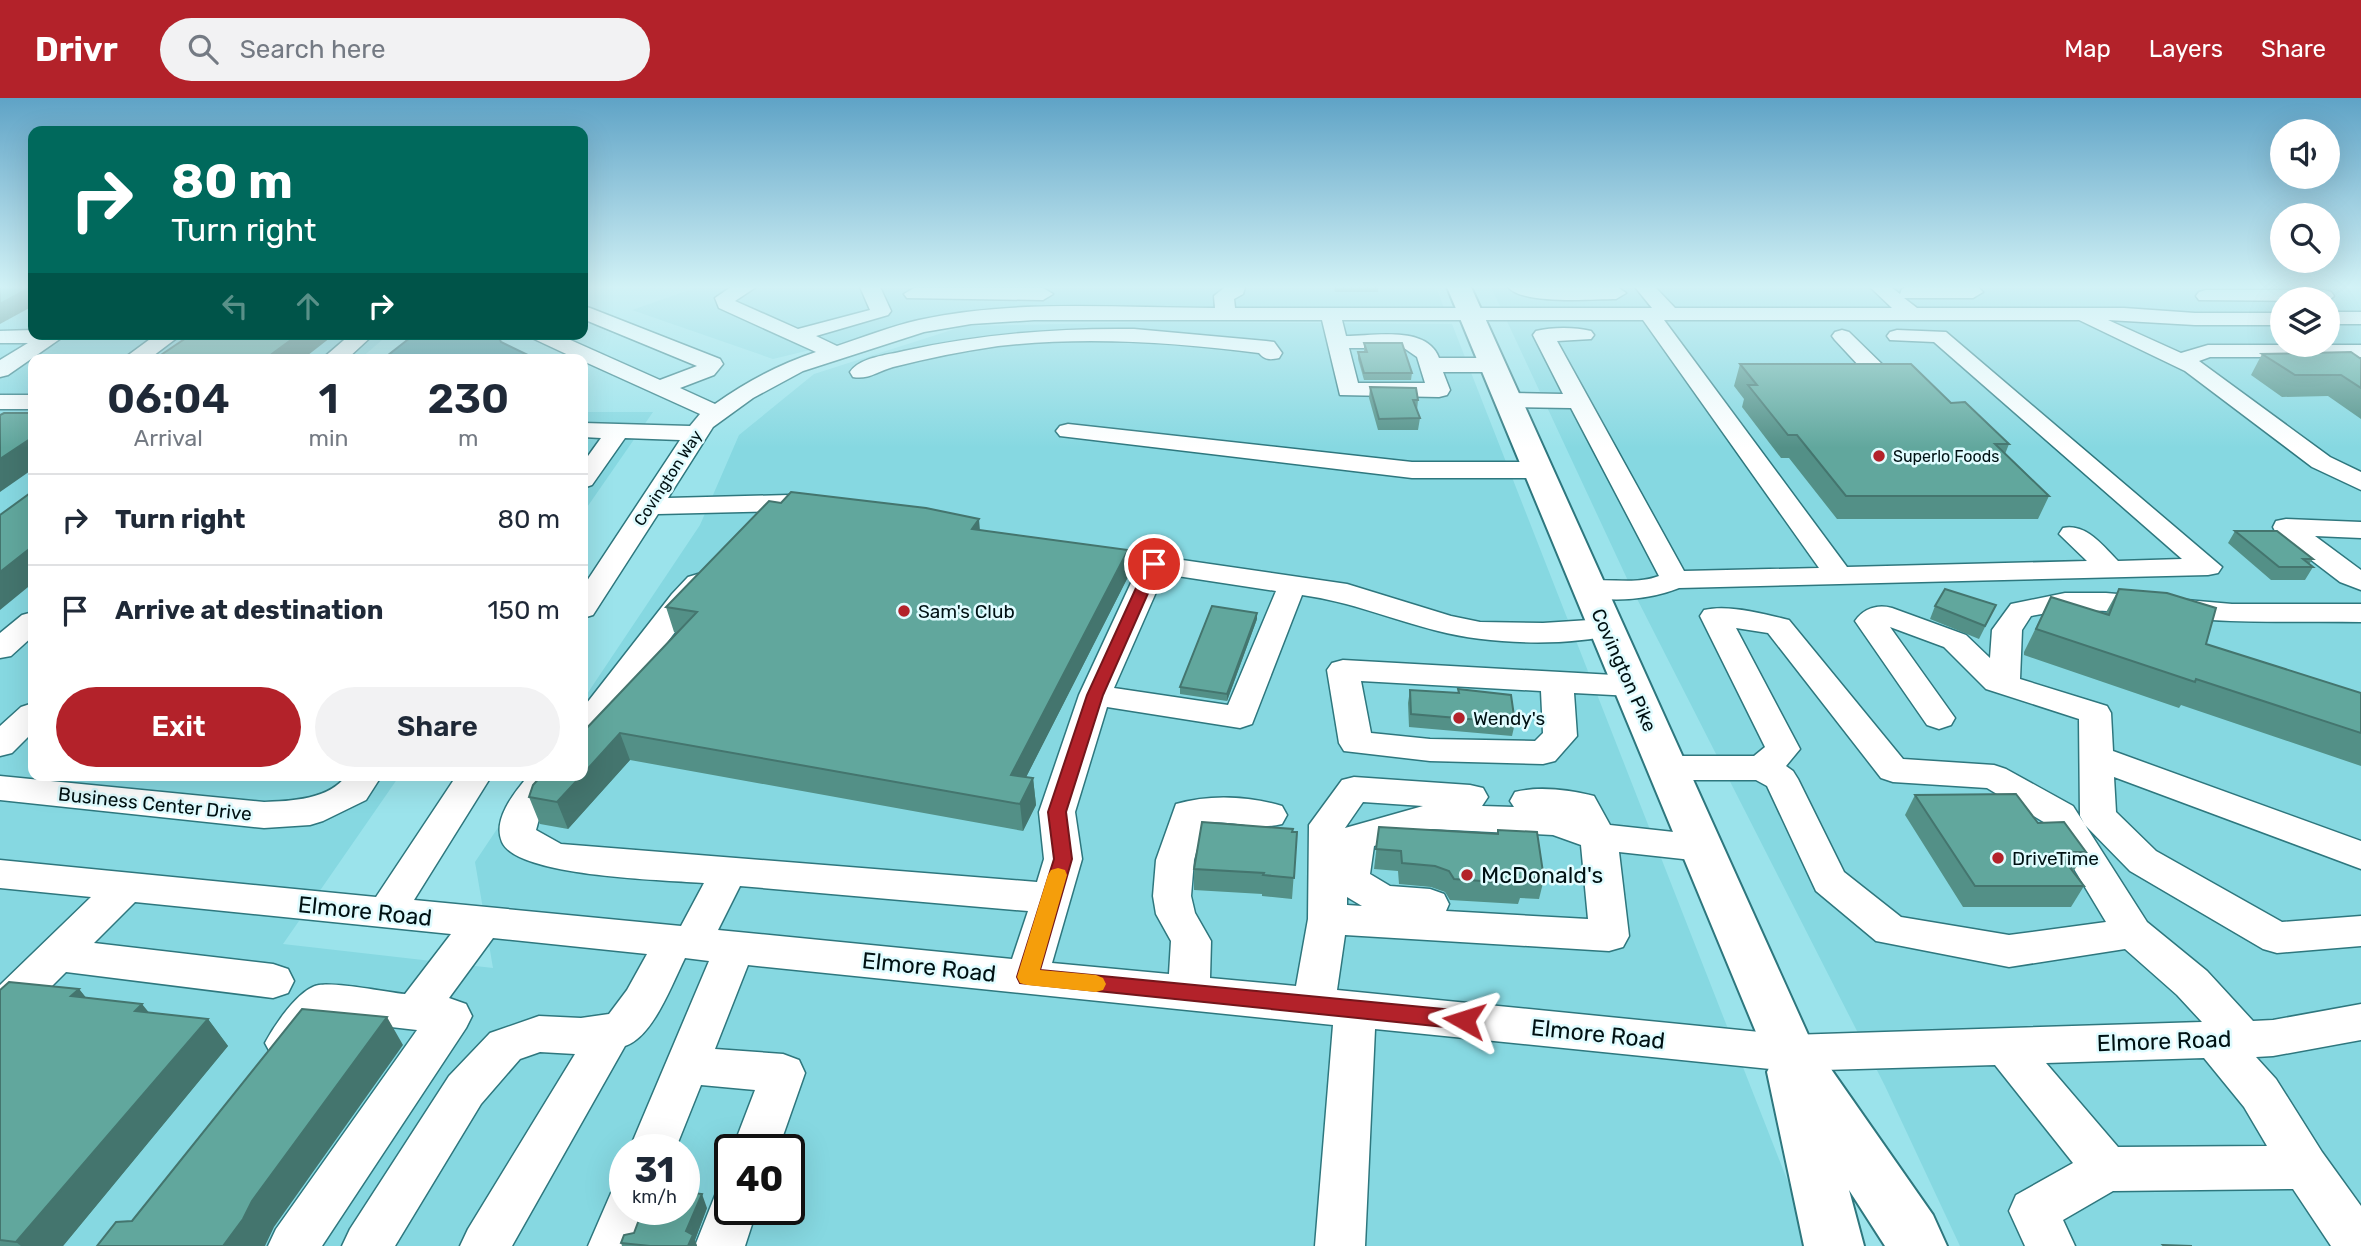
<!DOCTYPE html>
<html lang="en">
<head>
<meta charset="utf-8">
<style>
  :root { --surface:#fff; --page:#f2f2f3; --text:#1f2937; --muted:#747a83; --line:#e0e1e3; --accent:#b3222a }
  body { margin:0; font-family:Rubik,sans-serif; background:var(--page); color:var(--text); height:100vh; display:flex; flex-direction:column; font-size:26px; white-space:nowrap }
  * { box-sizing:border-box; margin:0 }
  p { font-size:23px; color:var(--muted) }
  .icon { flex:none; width:38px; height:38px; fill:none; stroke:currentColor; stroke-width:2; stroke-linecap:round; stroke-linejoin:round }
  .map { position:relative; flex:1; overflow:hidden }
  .details { position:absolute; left:28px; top:256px; width:560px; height:427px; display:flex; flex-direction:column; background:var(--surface); border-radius:14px; box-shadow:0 7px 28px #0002 }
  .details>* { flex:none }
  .top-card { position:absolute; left:28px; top:28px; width:560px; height:214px; border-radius:14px; box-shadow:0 7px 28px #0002; background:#00695c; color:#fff; overflow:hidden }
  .fabs { position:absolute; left:2270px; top:21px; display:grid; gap:14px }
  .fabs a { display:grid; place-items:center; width:70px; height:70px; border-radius:50%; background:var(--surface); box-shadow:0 7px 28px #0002; font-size:35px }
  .speed { position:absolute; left:609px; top:1036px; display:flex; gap:14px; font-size:35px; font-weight:700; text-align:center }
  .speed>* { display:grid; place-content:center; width:91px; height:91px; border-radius:50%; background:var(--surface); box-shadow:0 7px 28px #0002; line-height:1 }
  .speed small { font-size:18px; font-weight:400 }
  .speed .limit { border:4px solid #111; border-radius:10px; background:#fff; color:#111 }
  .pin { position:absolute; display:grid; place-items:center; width:60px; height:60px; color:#fff; margin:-30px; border:4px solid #fff; border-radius:50%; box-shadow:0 2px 7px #0007 }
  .me { position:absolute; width:77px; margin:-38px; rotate:276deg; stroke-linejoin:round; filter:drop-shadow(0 0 5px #0008) }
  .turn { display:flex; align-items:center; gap:24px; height:147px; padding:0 28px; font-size:32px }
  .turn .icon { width:91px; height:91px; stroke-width:2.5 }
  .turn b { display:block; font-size:49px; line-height:60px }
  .lanes { display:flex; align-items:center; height:66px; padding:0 28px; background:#0003; justify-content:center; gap:35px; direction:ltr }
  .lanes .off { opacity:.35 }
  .eta { display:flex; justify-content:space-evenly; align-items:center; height:119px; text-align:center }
  .eta b { font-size:42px; font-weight:600; line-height:49px }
  .action { display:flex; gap:14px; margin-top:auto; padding:14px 28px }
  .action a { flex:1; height:80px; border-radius:42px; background:var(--accent); color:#fff; font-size:28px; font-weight:600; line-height:80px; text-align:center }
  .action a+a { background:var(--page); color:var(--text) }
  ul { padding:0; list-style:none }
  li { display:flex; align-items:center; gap:21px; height:91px; padding:0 28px; border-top:2px solid var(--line) }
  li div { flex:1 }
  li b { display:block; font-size:26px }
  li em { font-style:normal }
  header { display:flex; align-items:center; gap:42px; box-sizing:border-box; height:98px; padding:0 35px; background:var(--accent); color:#fff }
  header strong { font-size:33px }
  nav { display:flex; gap:38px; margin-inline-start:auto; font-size:24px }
  .search { width:490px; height:63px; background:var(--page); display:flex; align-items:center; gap:18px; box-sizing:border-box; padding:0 24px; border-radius:38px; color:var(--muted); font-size:26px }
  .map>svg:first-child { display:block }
</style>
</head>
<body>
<header>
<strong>Drivr</strong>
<div class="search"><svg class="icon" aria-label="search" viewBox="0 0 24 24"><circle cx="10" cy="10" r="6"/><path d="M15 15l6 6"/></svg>Search here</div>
<nav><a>Map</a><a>Layers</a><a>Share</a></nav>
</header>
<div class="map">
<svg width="2361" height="1148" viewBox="0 0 2361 1148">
  <rect width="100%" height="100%" fill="#9be3eb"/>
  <path fill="#86d8e1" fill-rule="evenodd" d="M0,189H33V236H389L360,261H33V677H400L283,846L493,870L475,764L533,677H583V602L700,427L739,337L814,276L964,228L1159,224L1452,226L1813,1148H0ZM625,1052H684V1111H625ZM730,1052H789V1111H730Z
    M698,189H1436L1444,210H984L773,261L632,212Z
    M1491,189H2361V1148H1960L1885,988L1630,487ZM2282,201H2328V247H2282Z
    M583,314H653L583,415Z"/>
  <path fill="#338a92" stroke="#24666c" stroke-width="2" d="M415,236H497L501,244L536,261H383Z"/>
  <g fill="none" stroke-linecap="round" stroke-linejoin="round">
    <g stroke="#2e777e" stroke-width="3">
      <path id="minor" d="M731,189H756L735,203L798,231L870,212L860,189H880L891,213L888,217L816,238L837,248C864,239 892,228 919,222C1015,201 1117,210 1215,210L1214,198L1225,189H1245L1243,196L1234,201L1235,210H1652L1635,189H1655L1675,210H1892L1870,189H1891L1900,196L1902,191L1908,189H1978L1983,194L1973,200H1904L1917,210H2124L2195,215H2282V227H2195L2108,222L2181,255L2208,247H2361V259H2210L2199,263L2330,359L2361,374V392L2312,369L2185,273L2079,222H1664L1847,469L2087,463L2059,436L2063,430C2086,425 2103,448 2118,463L2182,461L1934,244L1890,242L1887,238L1890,234L1897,232L1946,234L2222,469L2218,475L2208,477L1679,490C1648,502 1611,505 1579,497L1575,491L1579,485C1605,478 1633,488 1659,478L1571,310L1508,309L1500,307L1497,302L1500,297L1508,295L1563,296L1533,237L1536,233C1552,229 1575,229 1591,233L1594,237L1591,241L1557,243L1684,473L1819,470L1643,222H1342L1346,238C1373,238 1427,227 1439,260H1493L1501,262L1504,267L1501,272L1493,274H1443L1450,292L1447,297L1439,299L1340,297L1322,222H1034L971,226L924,234L803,273L753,300L713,329L668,400L789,397L817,402L821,408L817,414L808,416L789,413L658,416L593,517L583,520V489L680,342L625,340L592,387L583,390V365L601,340L583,339V325L690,328L700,316L583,263V261H577L532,240L529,236H557L660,282L697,268L583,221V208L590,210L720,261L723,266L714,277L680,290L715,306C747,283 780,266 816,254L719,210L715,200ZM1349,250H1404L1417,259L1425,285H1358Z
        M1508,189H1617L1626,195L1616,201C1592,201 1523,207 1508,189Z
        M914,190H1043L1053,196L1043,202L907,200L904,196Z
        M2206,192H2324L2331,194L2334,198L2328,203L2199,202L2196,198L2199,194Z
        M2328,214H2361V226H2328Z
        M1134,231L1266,243L1274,244L1282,255L1279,260C1270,262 1265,262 1259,255C1173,244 1085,238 998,248C963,253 928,260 893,269C879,273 868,282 853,279L850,274C860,259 888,257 904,253C981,236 1055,230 1134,231Z
        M33,232V236H67L8,277L0,279V262L28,245H0V233Z
        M1842,232L1849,234L1890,274L1893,279L1890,284H1874L1835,242L1832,238L1835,234Z
        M157,236H182L149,261H123Z
        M351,236H374L347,261H322Z
        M0,297H33V311H0Z
        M1068,326L1412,364H1538L1547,367L1551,372L1547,377L1538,380H1412L1060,338L1056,333L1060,328Z
        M2286,421L2361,424V440L2315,438L2361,472V492L2340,484L2276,435L2273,429L2276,423Z
        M1086,448L1347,486L1451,518L1480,524L1543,525L1605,521L1616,524L1620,530L1616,536C1566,549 1487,546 1438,533C1390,521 1352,504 1302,497L1252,626L1240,630L1107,609L1075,714L1082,761L1052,865L1169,876L1171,843L1156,816L1153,798L1156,762L1176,706C1210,696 1248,698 1282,708L1287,717L1282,726C1256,733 1230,721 1204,725L1194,762L1191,798L1195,815L1211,843L1210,880L1296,888L1308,821L1309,727L1342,682L1354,679L1470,687L1483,690L1488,699L1482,708L1514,709L1510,703L1515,694C1539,688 1570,692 1594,698L1610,727L1701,737L1714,741L1720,750L1714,759L1701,763L1619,754L1629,838L1623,849L1609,853L1345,837L1337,892L1790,937L2202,924L2177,897L2125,851L2009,869L1876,843L1816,793L1767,688L1756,682H1667L1655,678L1650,670L1655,662L1667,658H1754L1765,649L1700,518L1704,512C1729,506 1764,516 1789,522L1903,661L1994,667L2006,671L2073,708L2147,824L2207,873L2253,923L2273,922L2361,906V942L2273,958L2256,959L2276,981L2322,1054L2361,1108V1148H2331L2293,1091L2113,1093L2063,1122L2075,1148H2025L2009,1113L2016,1097L2073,1065L1995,967L1790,973L1375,931L1365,1148H1315L1333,927L748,867L715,951L783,956L799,962L805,975L778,1052H732L755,992L701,987L675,1052H629L709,863L685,860C672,886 653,939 625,948L512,1148H460L468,1131L575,956L540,954L520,961L481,1006L395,1148H342L350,1131L449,978L490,935L539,918L581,920L609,916L627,892L647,856L493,840L449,900L466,906L472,918L466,930L322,1148H268L276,1131L417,932L330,922C312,945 304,969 272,958L265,945C274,928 299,890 319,887C337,884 385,894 405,896L451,836L135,804L94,845L273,866L288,871L294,883L288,895L273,900L66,874L15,925L0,930V887L91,799L0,790V762L376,799L457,677H492L414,802L681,828L704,785C666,782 517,779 502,744C492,721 515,694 529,677H565L542,710L536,732L561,746L1037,784L1044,761L1039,714L1079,597L1137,472L1076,462L1072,456L1076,450ZM1164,476L1276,493L1228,607L1114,590ZM1736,530L1768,535L1881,680L1893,684L1987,690L2047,726L2106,824L2009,837L1901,819L1844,774L1798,681L1793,673L1786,668L1800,651ZM1363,704L1423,708L1345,730ZM1432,731L1553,737L1581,747L1588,821L1446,813L1449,806L1444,796L1430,791L1390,788L1370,776L1374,748ZM740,788L1028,813L1012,861L718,832ZM1347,799L1362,808L1347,807ZM2204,960L2244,1009L2267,1048L2118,1049L2046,965Z
        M698,476L708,479L712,485L595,640L583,643V610L672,496L688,479Z
        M2065,495H2106L2232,506H2361V524C2311,523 2261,525 2212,522C2151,519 2092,505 2031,518L2022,532L2020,581L2107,608L2111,615L2113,653L2361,743V771L2114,679L2116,714L2156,753L2282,824L2361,818V848L2277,855L2263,851L2130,773L2085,727L2080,718L2079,621L1986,591L1944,549L1890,529L1955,620L1951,627L1939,631L1927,627L1855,523C1864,510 1878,506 1892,510L1966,537L1990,560L1992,532L2011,506Z
        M33,514V538L11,558L0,560V535L22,517Z
        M1343,562L1632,578L1643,581L1648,588L1643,595L1632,598L1574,595L1577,638L1555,663L1543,666L1430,663L1344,653L1339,645L1327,572L1332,565ZM1361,583L1541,593L1543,635L1535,643L1430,641L1371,635Z
        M33,605V634L12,655L0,658V628L21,609Z
        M347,677H382L366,702L323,723L310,727L264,730L0,702V678L264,704C291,703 329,702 347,677Z
        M625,1089V1111H652L638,1148H588L611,1095Z
        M730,1089V1111H757L745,1148H695L716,1095Z"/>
    </g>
    <g stroke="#2e777e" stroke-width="4">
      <path id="major" d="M1447,189H1471L1810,941L1933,1117L1947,1148H1885L1849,1092L1864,1148H1804L1767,974L1770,968Z"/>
    </g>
    <use href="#minor" fill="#fff" fill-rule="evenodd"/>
    <use href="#major" fill="#fff" fill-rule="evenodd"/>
  </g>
  <path fill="#539087" d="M1334,189H1378V194H1335Z
    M1364,245L1412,275L1411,282H1364L1358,261V254H1364Z
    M2262,256L2361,261V321L2328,298L2282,299L2251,277Z
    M1740,266L1951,305L2009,346L2005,356L2049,398L2038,421H1837L1789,360H1781L1742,309L1744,301L1734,288Z
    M1370,289L1418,302L1417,313L1420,320L1418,332H1378L1369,300Z
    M980,432L1128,452L1129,477L1026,679L1033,680L1036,707L1023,733L630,662L568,731L540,726L529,699L677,535L674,534L666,509Z
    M2235,433L2313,461L2309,466L2313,469L2305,482H2271L2228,445Z
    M2119,491L2206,546L2361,595V668L2181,607L2179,610L2024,557V554L2051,499L2105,516Z
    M1996,507L1979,541L1930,521L1935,508Z
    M1257,521L1227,603L1180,596V589Z
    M1458,591L1515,625L1512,638L1409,629L1408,605L1410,592L1458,595Z
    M1915,697L2038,725L2086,754L2073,774L2084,788L2071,809H1963L1905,717Z
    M1379,729L1497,736L1498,732L1544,781L1539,801L1520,800L1518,806L1450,802L1445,794L1431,789L1399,786L1398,773L1374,771Z
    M1293,734H1297L1292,801L1262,798V796L1194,792V771Z
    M79,891L86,900L150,915L208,921L228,948L63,1148H0V892Z
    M707,1110L695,1142L697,1148H622L621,1145L634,1135Z"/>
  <path fill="#44756e" d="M31,189H33V208L0,226V206Z
    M299,236H335L303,261H265Z
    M33,339V371L0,394V361Z
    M979,421L981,445L972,431Z
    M33,448V485L0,512V474Z
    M1128,452L1129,477L1014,703L1011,677Z
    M1257,515V521L1227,603V596Z
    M620,635L630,662L568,731L557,704Z
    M1033,680L1036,707L1023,733L1020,706Z
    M79,891L101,918L71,898Z
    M142,906L164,933L135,913Z
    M387,919L403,947L274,1129L265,1148H223L252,1103Z
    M208,921L228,948L63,1148H21L16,1144Z
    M702,1096L707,1110L695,1142L697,1148H688L686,1133Z"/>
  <path fill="#61a79d" stroke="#44756e" stroke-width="2" d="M0,189H31L0,206Z
    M192,236H299L265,261H155Z
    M1364,245H1402L1412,275H1364L1358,254H1367Z
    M2351,254L2361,261V290L2341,277H2295L2262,256Z
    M1740,266H1911L1951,305L1965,304L2009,346H1995L2049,398H1846L1797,337H1788L1748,287H1757Z
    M1370,289L1416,290L1418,302H1413L1420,320L1379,321Z
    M4,315H33V339L0,361V317Z
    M33,393V448L0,474V417Z
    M791,394L926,410L979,421L972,431L1128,452L1011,677L1033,680L1020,706L620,635L583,676V634L697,514L666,509L769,403L781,405Z
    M2235,433H2277L2313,461H2303L2313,469H2279Z
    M1945,491L1996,507L1985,528L1935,508Z
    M2119,491L2167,495L2216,510L2206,546L2361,595V635L2196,581L2195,584L2036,531L2037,529L2051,499L2109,517Z
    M1212,508L1257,515L1227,596L1180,589Z
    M1458,591L1511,597L1515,625L1411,616L1410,592L1459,595Z
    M542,677H582L557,704L529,699L533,687Z
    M2016,696L2038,725L2064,724L2086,754H2058L2084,788H1975L1915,697Z
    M1202,724L1293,731L1292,734H1297L1294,780L1263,777L1264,775L1194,771Z
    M1379,729L1498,736V732L1537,734L1544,781L1522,779L1523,786L1454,781L1449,773L1435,768L1402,765L1401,753L1376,751Z
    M9,884L79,891L71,898L142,906L135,913L208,921L16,1144L0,1142V892Z
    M302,911L387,919L252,1103L243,1121L223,1148H97L116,1124L132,1123Z
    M684,1094L702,1096L686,1133L693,1137L688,1148H650L621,1145L624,1137L634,1135L643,1111H684Z
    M2163,1147L2192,1148H2164Z"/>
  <linearGradient id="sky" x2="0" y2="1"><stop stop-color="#5fa3c6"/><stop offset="0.54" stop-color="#d2f2f6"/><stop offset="1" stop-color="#d2f2f6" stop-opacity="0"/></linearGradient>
  <rect width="2361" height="350" fill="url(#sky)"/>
  <path fill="#b3222a" stroke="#74161b" stroke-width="2" d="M1154,462L1161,466L1103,597L1066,714L1072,761L1040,872L1464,913L1471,916L1474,922L1471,929L1464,931L1020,885L1017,879L1054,761L1048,714L1087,597L1147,466Z"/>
  <path fill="#f59e0b" d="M1058,770L1065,772L1067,777L1040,872L1096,877L1103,880L1106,886L1103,892L1096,894L1027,887L1020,885L1017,879L1048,777L1051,772Z"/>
  <g fill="#b3222a" stroke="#e0fcff" stroke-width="2.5">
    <circle cx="1879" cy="358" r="7"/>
    <circle cx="904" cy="513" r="7"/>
    <circle cx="1459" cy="620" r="7"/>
    <circle cx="1998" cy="760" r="7"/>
    <circle cx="1467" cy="777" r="7"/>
  </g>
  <g text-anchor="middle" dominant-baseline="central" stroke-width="5" stroke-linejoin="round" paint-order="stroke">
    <g font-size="16" fill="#001113" stroke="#e0fcff" text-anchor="start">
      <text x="1893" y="358">Superlo Foods</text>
    </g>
    <g font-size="16" fill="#001113" stroke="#e0fcff">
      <text transform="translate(668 380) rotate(-57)">Covington Way</text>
    </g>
    <g font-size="19" fill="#001113" stroke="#e0fcff" text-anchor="start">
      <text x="918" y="513">Sam's Club</text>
      <text x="1473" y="620">Wendy's</text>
      <text x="2012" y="760">DriveTime</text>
    </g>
    <g font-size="19" fill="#001113" stroke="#e0fcff">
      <text transform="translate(1624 572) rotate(66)">Covington Pike</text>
      <text transform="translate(155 706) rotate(6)">Business Center Drive</text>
    </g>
    <g font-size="23" fill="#001113" stroke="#e0fcff" text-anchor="start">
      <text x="1481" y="777">McDonald's</text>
    </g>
    <g font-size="23" fill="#001113" stroke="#e0fcff">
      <text transform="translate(365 813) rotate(6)">Elmore Road</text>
      <text transform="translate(929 869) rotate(6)">Elmore Road</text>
      <text transform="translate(1598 936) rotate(6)">Elmore Road</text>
      <text transform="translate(2164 943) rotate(-2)">Elmore Road</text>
    </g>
  </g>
</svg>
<div class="fabs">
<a><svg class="icon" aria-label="sound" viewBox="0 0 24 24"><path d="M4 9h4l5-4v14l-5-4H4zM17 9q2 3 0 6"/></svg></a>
<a><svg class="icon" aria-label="search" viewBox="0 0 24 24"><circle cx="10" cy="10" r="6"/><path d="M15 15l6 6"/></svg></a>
<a><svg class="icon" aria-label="layers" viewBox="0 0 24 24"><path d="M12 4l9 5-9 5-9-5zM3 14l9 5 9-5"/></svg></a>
</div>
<div class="speed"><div>31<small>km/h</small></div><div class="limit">40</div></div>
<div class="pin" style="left:1154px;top:466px;background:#d93025"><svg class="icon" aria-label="arrive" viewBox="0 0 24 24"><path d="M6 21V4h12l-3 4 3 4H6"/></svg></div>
<svg class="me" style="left:1464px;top:922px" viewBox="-20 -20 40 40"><path d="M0-17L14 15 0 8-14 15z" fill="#b3222a" stroke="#fff" stroke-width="4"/></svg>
<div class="top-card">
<div class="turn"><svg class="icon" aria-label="right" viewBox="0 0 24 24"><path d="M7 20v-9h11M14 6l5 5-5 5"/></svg><div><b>80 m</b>Turn right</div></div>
<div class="lanes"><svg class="icon off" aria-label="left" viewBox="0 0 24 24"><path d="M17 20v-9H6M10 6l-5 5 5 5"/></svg><svg class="icon off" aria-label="ahead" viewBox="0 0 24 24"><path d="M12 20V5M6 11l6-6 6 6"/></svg><svg class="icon" aria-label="right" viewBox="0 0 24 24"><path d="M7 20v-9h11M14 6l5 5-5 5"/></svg></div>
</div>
<section class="details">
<div class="eta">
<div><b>06:04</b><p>Arrival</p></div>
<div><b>1</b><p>min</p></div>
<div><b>230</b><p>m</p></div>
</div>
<ul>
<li><svg class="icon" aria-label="right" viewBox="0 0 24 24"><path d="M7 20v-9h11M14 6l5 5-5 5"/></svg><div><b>Turn right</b></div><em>80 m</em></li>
<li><svg class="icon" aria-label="arrive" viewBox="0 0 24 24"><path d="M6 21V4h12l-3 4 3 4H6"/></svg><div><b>Arrive at destination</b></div><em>150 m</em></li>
</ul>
<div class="action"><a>Exit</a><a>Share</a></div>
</section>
</div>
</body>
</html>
